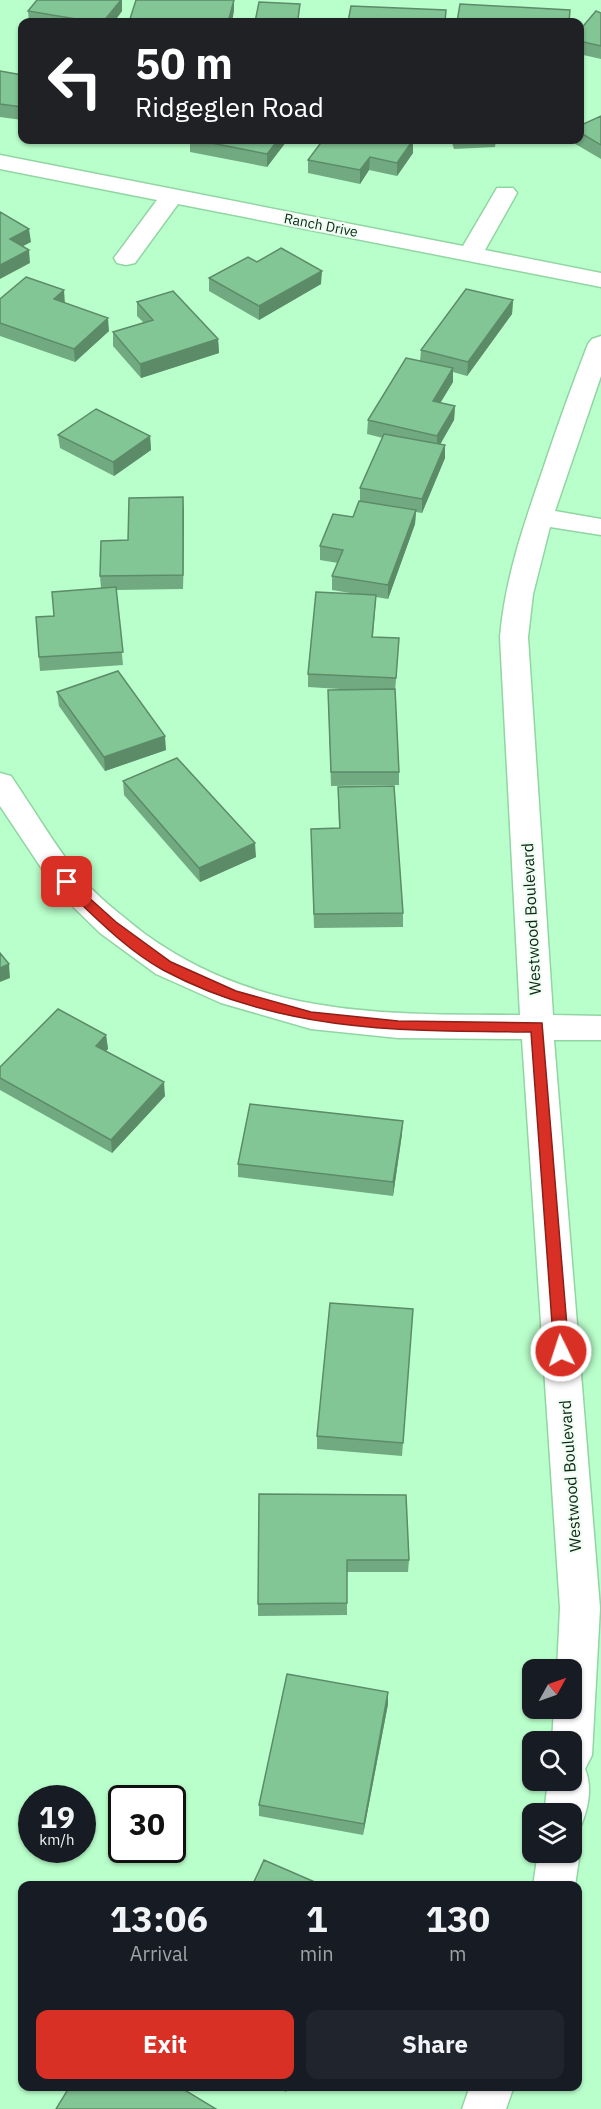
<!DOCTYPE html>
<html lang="en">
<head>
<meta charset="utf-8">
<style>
  :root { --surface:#171b24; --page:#20242c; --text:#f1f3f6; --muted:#9ea1a6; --accent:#d93025 }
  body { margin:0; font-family:"IBM Plex Sans",sans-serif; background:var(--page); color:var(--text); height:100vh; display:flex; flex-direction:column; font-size:22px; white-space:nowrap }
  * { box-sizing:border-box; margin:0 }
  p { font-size:20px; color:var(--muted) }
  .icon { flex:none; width:33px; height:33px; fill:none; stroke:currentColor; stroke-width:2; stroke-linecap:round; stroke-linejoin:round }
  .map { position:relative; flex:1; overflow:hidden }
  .panel { position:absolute; left:18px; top:1881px; width:564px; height:210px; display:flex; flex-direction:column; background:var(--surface); border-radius:12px; box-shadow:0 2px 4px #0004 }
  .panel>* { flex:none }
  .banner { position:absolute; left:18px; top:18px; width:566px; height:126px; border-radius:12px; box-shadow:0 2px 4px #0004; background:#202124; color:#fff; overflow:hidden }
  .needle { width:39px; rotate:50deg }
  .controls { position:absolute; left:522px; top:1659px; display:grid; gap:12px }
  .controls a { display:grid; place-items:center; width:60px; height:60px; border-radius:12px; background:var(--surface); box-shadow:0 2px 4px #0004; font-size:30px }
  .speed { position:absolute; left:18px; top:1785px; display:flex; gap:12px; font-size:30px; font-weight:700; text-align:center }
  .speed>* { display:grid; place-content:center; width:78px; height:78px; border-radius:50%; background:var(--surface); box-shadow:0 2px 4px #0004; line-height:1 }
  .speed small { font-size:15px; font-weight:400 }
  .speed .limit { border:3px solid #111; border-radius:9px; background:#fff; color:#111 }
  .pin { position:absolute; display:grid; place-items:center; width:51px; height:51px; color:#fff; margin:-26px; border-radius:12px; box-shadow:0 3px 9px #0006 }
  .me { position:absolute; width:66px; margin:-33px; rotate:356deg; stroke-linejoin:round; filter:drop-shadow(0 0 4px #0008) }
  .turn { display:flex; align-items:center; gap:21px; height:126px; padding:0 18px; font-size:27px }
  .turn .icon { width:78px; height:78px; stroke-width:2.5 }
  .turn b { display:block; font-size:42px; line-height:51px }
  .eta { display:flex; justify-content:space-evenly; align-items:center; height:102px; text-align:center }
  .eta b { font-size:36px; font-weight:700; line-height:42px }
  .primary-button { display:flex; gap:12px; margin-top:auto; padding:12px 18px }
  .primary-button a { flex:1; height:69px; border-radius:12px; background:var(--accent); color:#fff; font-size:24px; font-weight:700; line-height:69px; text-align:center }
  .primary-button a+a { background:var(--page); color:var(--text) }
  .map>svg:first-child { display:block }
</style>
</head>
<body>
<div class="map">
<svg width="601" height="2109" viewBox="0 0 601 2109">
  <rect width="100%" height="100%" fill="#b9ffcb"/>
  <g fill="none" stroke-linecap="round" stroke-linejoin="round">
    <g stroke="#91d5a3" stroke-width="3">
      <path id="street" d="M0,155L463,246L497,188H513L517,193L485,250L601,273V287L178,204L135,263L126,265L117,263L114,258L157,200L0,169Z
        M601,336V376L555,511L601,519V535L550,527L533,594L528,637L553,1015L601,1016V1040H554L600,1608L592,1755L585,1769C593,1787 588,1810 580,1828L572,1831V1814H544L548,1780H572V1742H552L554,1708H572V1670H557L560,1608L522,1039L398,1038L311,1029L221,1003L156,974L100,933L56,890L0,806V773L11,776C33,808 53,843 77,873C96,896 122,916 145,934C261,1018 384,1014 520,1015L500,637C505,578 524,524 543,469C557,427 572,385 588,344L592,339Z
        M572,1837L580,1852L575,1886H533L538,1852H572Z
        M470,2086H514L506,2109H462Z"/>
    </g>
    <use href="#street" fill="#fff" fill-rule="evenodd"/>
  </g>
  <path fill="#71aa80" d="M28,11H122L114,22H29Z
    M601,13V59L579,54V31Z
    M0,71L22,75V120L0,117Z
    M601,116V159L572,142V140H579V126Z
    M190,140H278L286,142L267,167L190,152Z
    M451,140H496L495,147L454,149Z
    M413,153L397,176L369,170L360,184L308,173V160Z
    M257,262L321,284L259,320L209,291V278Z
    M0,299L65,303L109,331L75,362L0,336Z
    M513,300L512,314L467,376L453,372V382L440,403L455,406L454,420L440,444L445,445V458L422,513L416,512L415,524L388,599L376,597L373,637L398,652L395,692L399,772V785L331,786L328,690H355L308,687V674L356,594L332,590V576L338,563L320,560V546L353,517L360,501V488L383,438L367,434L368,420L420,361L421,350Z
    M137,302L218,339L219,353L141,378L113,346V332L144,323L137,316Z
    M58,435L150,436L151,450L114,476L60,448Z
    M184,511L183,589L116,590L123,665L40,671L36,617L54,616L101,588L100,576L128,540Z
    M57,692L166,750L105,771L59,706Z
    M123,781L256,857L200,882L124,795Z
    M338,787L403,913V927L314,928L311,829L339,828Z
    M106,1035L108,1049L106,1051L165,1096L112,1153L0,1090V1067Z
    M402,1134L393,1196L238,1177V1164Z
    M413,1309L402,1456L317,1449V1436Z
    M406,1495L409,1560L408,1572H347V1615L258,1616V1604Z
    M388,1704L363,1835L259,1816V1805Z
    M274,2086H289L286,2092Z"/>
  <path fill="#5c8b68" d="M121,0H122V11L114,22H103Z
    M234,0V11L232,22H228Z
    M278,140H286V142L267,167V154Z
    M413,140V153L397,176V163Z
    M370,157L369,170L360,184V170Z
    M29,229L31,242L12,252L10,239Z
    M29,250L30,263L0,279V265Z
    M322,271L321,284L259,320V306Z
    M64,290L65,304L54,299Z
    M513,300L512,314L467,376L468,362Z
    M108,318L109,331L75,362L74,349Z
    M218,339L219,353L141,378L140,364Z
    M453,368V382L433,415V401Z
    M455,406L454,420L437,450V436Z
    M150,436L151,450L114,476L113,462Z
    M445,445V458L422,513V499Z
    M183,497L184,511L183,589Z
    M416,510L415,524L388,599V585Z
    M165,736L166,750L105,771L104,757Z
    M255,843L256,857L200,882L199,868Z
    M9,964L10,978L0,982V968Z
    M106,1035L108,1049L97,1059L96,1046Z
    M164,1082L165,1096L112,1153L111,1140Z
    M403,1121L402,1134L393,1196V1182Z
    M388,1692V1704L363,1835L364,1824Z"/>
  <path fill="#83c695" stroke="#5c8b68" stroke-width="1.5" d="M37,0H121L103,22H94L28,11Z
    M136,0H234L228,22H129Z
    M259,2L300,4L298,19L324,20V22H255Z
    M460,4L570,10L569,22H457Z
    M351,6L446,10L445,22H348Z
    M596,11L601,13V46L579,41V31Z
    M0,71L22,75V107L0,104Z
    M601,116V145L579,132V126Z
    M196,140H278L267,154Z
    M323,140H413L397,163L370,157L360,170L308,160Z
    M0,212L29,229L10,239L29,250L0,265Z
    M281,248L322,271L259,306L209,278L248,257L257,262Z
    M26,277L64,290L54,299L108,318L74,349L0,323V299Z
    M466,289L513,300L468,362L421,350Z
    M173,291L218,339L140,364L113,332L153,320L137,302Z
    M406,358L453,368L433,401L455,406L437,436L368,420Z
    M96,409L150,436L113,462L58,435Z
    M384,434L445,445L422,499L360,488Z
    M183,497V575L100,576L101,541L128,540L129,498Z
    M359,501L416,510L388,585L332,576L343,550L320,546L333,514L353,517Z
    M116,587L123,652L39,657L36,617L54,616L52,592Z
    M316,592L376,595L372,637L399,638L396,678L308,674Z
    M118,671L165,736L104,757L57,692Z
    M395,689L399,772H331L328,690Z
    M177,758L255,843L199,868L123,781Z
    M394,786L403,913L314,914L311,829L340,828L338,787Z
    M0,953L9,964L0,968Z
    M58,1009L106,1035L96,1046L164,1082L111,1140L0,1078V1067Z
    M250,1104L403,1121L393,1182L238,1164Z
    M330,1303L413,1309L403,1443L317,1436Z
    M259,1494L406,1495L409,1560H347V1603L258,1604Z
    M287,1674L388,1692L364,1824L259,1805Z
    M264,1860L324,1886H252Z
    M70,2086H178L216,2109H56Z"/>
  <path fill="#d93025" stroke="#8d1f18" stroke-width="1.5" d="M67,878L116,922L171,962L236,991L311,1012L398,1021L542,1023L569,1351L566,1356H556L554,1351L531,1032C402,1031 281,1033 163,970C125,949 93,915 62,886V879Z"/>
  <g text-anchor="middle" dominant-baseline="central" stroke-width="4.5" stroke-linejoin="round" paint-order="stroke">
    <g font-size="14" fill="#0c2815" stroke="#effdf2">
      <text transform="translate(321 225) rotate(11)">Ranch Drive</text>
    </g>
    <g font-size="16" fill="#0c2815" stroke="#effdf2">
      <text transform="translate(531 919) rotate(-93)">Westwood Boulevard</text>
      <text transform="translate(570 1476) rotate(-94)">Westwood Boulevard</text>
    </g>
  </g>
</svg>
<div class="controls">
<a><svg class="needle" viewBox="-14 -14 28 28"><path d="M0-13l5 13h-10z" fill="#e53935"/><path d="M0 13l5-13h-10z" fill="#9ea1a6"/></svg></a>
<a><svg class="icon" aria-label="search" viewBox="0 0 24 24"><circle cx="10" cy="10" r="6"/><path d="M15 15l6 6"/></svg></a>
<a><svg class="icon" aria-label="layers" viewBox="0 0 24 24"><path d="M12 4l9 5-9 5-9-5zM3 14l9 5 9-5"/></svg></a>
</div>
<div class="speed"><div>19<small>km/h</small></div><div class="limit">30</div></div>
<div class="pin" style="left:67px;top:882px;background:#d93025"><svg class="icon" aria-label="arrive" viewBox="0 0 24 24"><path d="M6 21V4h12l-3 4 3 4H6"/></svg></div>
<svg class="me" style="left:561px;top:1351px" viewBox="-20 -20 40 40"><circle r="17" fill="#d93025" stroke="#fff" stroke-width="3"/><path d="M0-11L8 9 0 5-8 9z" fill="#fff"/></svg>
<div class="banner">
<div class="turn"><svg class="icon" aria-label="left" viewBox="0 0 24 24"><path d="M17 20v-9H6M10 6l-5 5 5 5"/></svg><div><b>50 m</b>Ridgeglen Road</div></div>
</div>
<section class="panel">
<div class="eta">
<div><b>13:06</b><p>Arrival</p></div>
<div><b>1</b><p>min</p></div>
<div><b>130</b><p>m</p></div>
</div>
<div class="primary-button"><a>Exit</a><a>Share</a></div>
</section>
</div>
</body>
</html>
